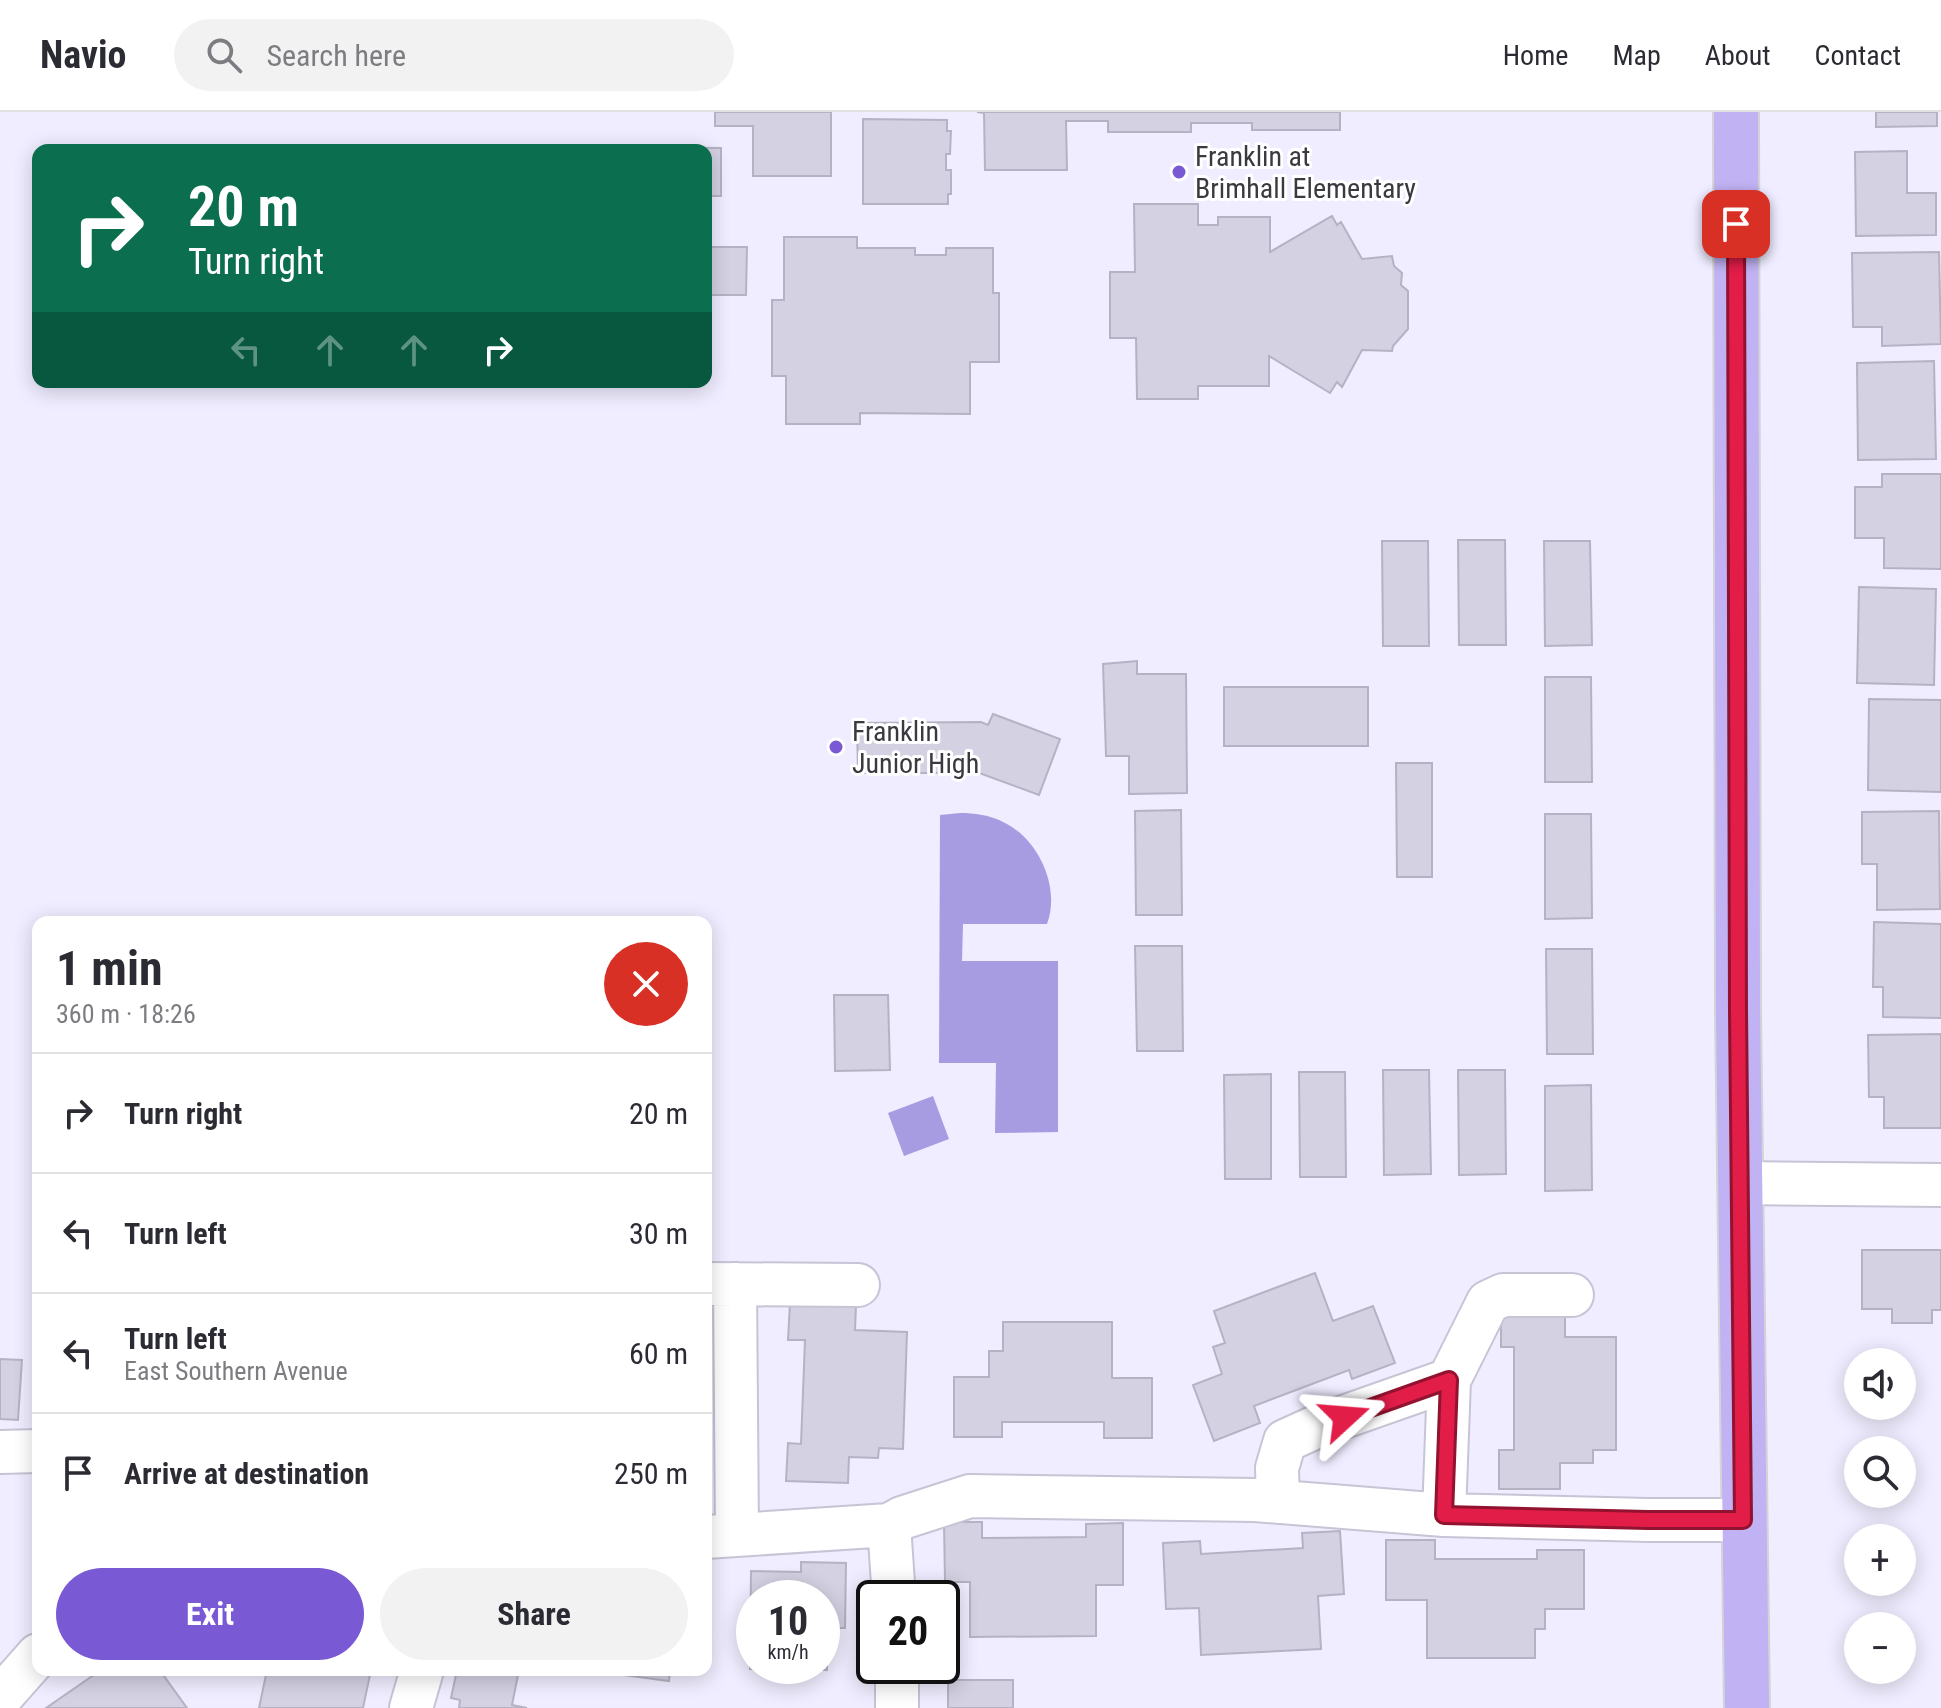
<!DOCTYPE html>
<html lang="en">
<head>
<meta charset="utf-8">
<style>
  :root { --surface:#fff; --page:#f2f2f3; --text:#2b2b33; --muted:#7c7c81; --line:#e1e1e2; --accent:#795ad4 }
  body { margin:0; font-family:"Roboto Condensed",sans-serif; background:var(--page); color:var(--text); height:100vh; display:flex; flex-direction:column; font-size:30px; white-space:nowrap }
  * { box-sizing:border-box; margin:0 }
  p { font-size:26px; color:var(--muted) }
  .icon { flex:none; width:44px; height:44px; fill:none; stroke:currentColor; stroke-width:2; stroke-linecap:round; stroke-linejoin:round }
  .map { position:relative; flex:1; overflow:hidden }
  .panel { position:absolute; left:32px; top:804px; width:680px; height:760px; display:flex; flex-direction:column; background:var(--surface); border-radius:16px; box-shadow:0 4px 20px #0003 }
  .panel>* { flex:none }
  .top-card { position:absolute; left:32px; top:32px; width:680px; height:244px; border-radius:16px; box-shadow:0 4px 20px #0003; background:#0b6e4f; color:#fff; overflow:hidden }
  .fabs { position:absolute; left:1844px; top:1236px; display:grid; gap:16px }
  .fabs a { display:grid; place-items:center; width:72px; height:72px; border-radius:50%; background:var(--surface); box-shadow:0 4px 20px #0003; font-size:40px }
  .speed { position:absolute; left:736px; top:1468px; display:flex; gap:16px; font-size:40px; font-weight:700; text-align:center }
  .speed>* { display:grid; place-content:center; width:104px; height:104px; border-radius:50%; background:var(--surface); box-shadow:0 4px 20px #0003; line-height:1 }
  .speed small { font-size:20px; font-weight:400 }
  .speed .limit { border:4px solid #111; border-radius:12px; background:#fff; color:#111 }
  .pin { position:absolute; display:grid; place-items:center; width:68px; height:68px; color:#fff; margin:-34px; border-radius:16px; box-shadow:0 4px 12px #0006 }
  .me { position:absolute; width:88px; margin:-44px; rotate:71deg; stroke-linejoin:round; filter:drop-shadow(0 0 6px #0008) }
  .turn { display:flex; align-items:center; gap:28px; height:168px; padding:0 24px; font-size:36px }
  .turn .icon { width:104px; height:104px; stroke-width:2.5 }
  .turn b { display:block; font-size:56px; line-height:68px }
  .lanes { display:flex; align-items:center; height:76px; padding:0 24px; background:#0003; justify-content:center; gap:40px; direction:ltr }
  .lanes .off { opacity:.35 }
  .round { display:grid; place-items:center; flex:none; width:84px; height:84px; border-radius:42px; background:var(--page) }
  .overview { display:flex; align-items:center; justify-content:space-between; height:136px; padding:0 24px }
  h1 { font-size:48px; font-weight:700; line-height:60px }
  .primary-button { display:flex; gap:16px; margin-top:auto; padding:16px 24px }
  .primary-button a { flex:1; height:92px; border-radius:48px; background:var(--accent); color:#fff; font-size:32px; font-weight:700; line-height:92px; text-align:center }
  .primary-button a+a { background:var(--page); color:var(--text) }
  ul { padding:0; list-style:none }
  li { display:flex; align-items:center; gap:24px; height:120px; padding:0 24px; border-top:2px solid var(--line) }
  li div { flex:1 }
  li b { display:block; font-size:30px }
  li em { font-style:normal }
  header { display:flex; align-items:center; gap:48px; box-sizing:border-box; height:112px; padding:0 40px; background:var(--surface); border-bottom:2px solid var(--line) }
  header strong { font-size:38px }
  nav { display:flex; gap:44px; margin-inline-start:auto; font-size:28px }
  .search { width:560px; height:72px; background:var(--page); display:flex; align-items:center; gap:20px; box-sizing:border-box; padding:0 28px; border-radius:44px; color:var(--muted); font-size:30px }
  .map>svg:first-child { display:block }
</style>
</head>
<body>
<header>
<strong>Navio</strong>
<div class="search"><svg class="icon" aria-label="search" viewBox="0 0 24 24"><circle cx="10" cy="10" r="6"/><path d="M15 15l6 6"/></svg>Search here</div>
<nav><a>Home</a><a>Map</a><a>About</a><a>Contact</a></nav>
</header>
<div class="map">
<svg width="1941" height="1596" viewBox="0 0 1941 1596">
  <rect width="100%" height="100%" fill="#efedff"/>
  <path fill="#a79ce1" d="M960,701C974,701 990,703 1003,710C1038,726 1061,775 1047,812H963L962,849H1058V1020L995,1021L996,951H939L940,703Z
    M933,984L949,1027L904,1044L888,1001Z"/>
  <path fill="#d3d1e2" stroke="#b5b3c3" stroke-width="2" fill-rule="evenodd" d="M715,0H831V64H753V14H715Z
    M977,0H1340V18H1252V11H1191V20H1108V9H1066L1067,58H985L984,1Z
    M1876,0H1937V14L1876,15Z
    M863,7L947,8V19H951L950,42H946V58H951V82H948V92H863Z
    M616,35L721,36V84H706V38H616Z
    M1907,39V81H1936V123L1856,124L1855,40Z
    M1134,92H1198V113H1218V105H1270V140L1332,104L1337,113L1341,110L1362,147L1392,144L1394,154L1402,161L1401,173L1408,179V217L1393,234L1392,239L1362,238L1342,275L1337,270L1330,281L1269,244V274H1198V287H1137L1136,226H1110V160H1135Z
    M784,125H857V136H915V143H946V136H993V181H999V250H970V302L860,301V312H786V264H772V188H784Z
    M706,135H747L746,183H706Z
    M1939,140L1941,232L1882,234V215H1853L1852,141Z
    M1934,249L1936,347L1858,348L1857,251Z
    M1882,362H1941V457L1884,456V426H1855V375H1882Z
    M1458,428H1505L1506,533H1459Z
    M1382,429H1428L1429,534H1383Z
    M1544,429H1590L1592,533L1545,534Z
    M1859,475L1936,477L1934,573L1857,571Z
    M1137,549V562H1186L1187,681L1129,682V644H1106L1103,552Z
    M1545,565H1591L1592,670H1545Z
    M1224,575H1368V634H1224Z
    M1869,587L1941,588V680L1868,678Z
    M993,602L1060,627L1039,683L963,655V661H858L857,611L981,610L988,613Z
    M1396,651H1432V765H1397Z
    M1181,698L1182,803H1136L1135,699Z
    M1939,699L1940,797L1877,798V752H1862V700Z
    M1545,702H1591L1592,806L1545,807Z
    M1874,810L1941,812V906L1883,905V875H1873Z
    M1135,834H1182L1183,939H1137Z
    M1546,837H1592L1593,942H1547Z
    M834,883H888L890,958L835,959Z
    M1941,922V1016H1884V985H1869L1868,923Z
    M1383,958H1429L1431,1062L1384,1063Z
    M1458,958H1505L1506,1062L1459,1063Z
    M1299,960H1345L1346,1065H1300Z
    M1271,962V1067H1225L1224,963Z
    M1591,973L1592,1078L1545,1079V974Z
    M1862,1138H1941V1198H1932V1211H1892V1197H1862Z
    M1315,1161L1333,1209L1373,1194L1395,1251L1352,1267L1349,1258L1254,1294L1260,1311L1214,1329L1193,1273L1222,1262L1213,1235L1225,1231L1214,1199Z
    M790,1191L856,1193L855,1218L907,1220L903,1337L879,1336L878,1346L849,1345L848,1371L786,1369L788,1331L801,1332L805,1228H788Z
    M1501,1199H1565V1225H1616V1338H1593V1351H1560V1377H1499V1338H1514V1235H1501Z
    M1003,1210H1112V1266H1152V1326H1104V1310H1002V1325H954V1265H989V1239H1003Z
    M0,1247L22,1248L18,1308L0,1307Z
    M944,1410H982V1426L1086,1425V1412L1123,1411V1473H1096V1524L970,1525V1470H945Z
    M1340,1419L1344,1482L1318,1484L1321,1537L1201,1543L1199,1496L1166,1497L1163,1431L1200,1429L1201,1442L1303,1436L1302,1421Z
    M1386,1428H1435V1447H1537V1438H1584V1497H1545V1517H1535V1546H1427V1488H1386Z
    M801,1450L846,1451L845,1516H827V1558L750,1557L751,1459L801,1460ZM754,1486H822V1554H754Z
    M101,1558H173L164,1564L187,1596H46Z
    M267,1558H371L363,1596H259Z
    M457,1558H493L518,1563L512,1593L527,1596H459L460,1588L451,1586Z
    M587,1558H670L669,1569Z
    M948,1568H1013V1596H948Z"/>
  <g fill="none" stroke-linecap="round" stroke-linejoin="round">
    <g stroke="#c6c4d5" stroke-width="46">
      <path id="minor" d="M1740,1071L1941,1073
        M707,1172L858,1173
        M735,1172L737,1423
        M0,1340L38,1339
        M1278,1390L1277,1356L1285,1329L1318,1314L1449,1268L1488,1190L1503,1183H1572
        M1444,1403L1449,1268
        M889,1413L894,1486
        M706,1425L889,1413L902,1406L970,1384L1255,1388L1444,1403L1648,1408H1743
        M897,1554V1596
        M0,1586L38,1543
        M411,1596L422,1558"/>
    </g>
    <g stroke="#d4d3d5" stroke-width="48">
      <path id="major" d="M1736,0L1738,899L1747,1596"/>
    </g>
    <use href="#minor" stroke="#fff" stroke-width="42"/>
    <use href="#major" stroke="#c0b2f3" stroke-width="44"/>
  </g>
  <g fill="none" stroke-linecap="round" stroke-linejoin="round">
    <g stroke="#92132f" stroke-width="20">
      <path id="route" d="M1345,1305L1449,1268L1444,1403L1648,1408H1743L1738,899L1736,112"/>
    </g>
    <use href="#route" stroke="#e11d48" stroke-width="14"/>
  </g>
  <g fill="#795ad4" stroke="#fff" stroke-width="3">
    <circle cx="1179" cy="60" r="8"/>
    <circle cx="836" cy="635" r="8"/>
  </g>
  <g text-anchor="middle" dominant-baseline="central" stroke-width="6" stroke-linejoin="round" paint-order="stroke">
    <g font-size="28" fill="#3a3940" stroke="#fff" text-anchor="start">
      <text x="1195" y="44">Franklin at<tspan x="1195" dy="32">Brimhall Elementary</tspan></text>
      <text x="852" y="619">Franklin<tspan x="852" dy="32">Junior High</tspan></text>
    </g>
  </g>
</svg>
<div class="fabs">
<a><svg class="icon" aria-label="sound" viewBox="0 0 24 24"><path d="M4 9h4l5-4v14l-5-4H4zM17 9q2 3 0 6"/></svg></a>
<a><svg class="icon" aria-label="search" viewBox="0 0 24 24"><circle cx="10" cy="10" r="6"/><path d="M15 15l6 6"/></svg></a>
<a>+</a>
<a>−</a>
</div>
<div class="speed"><div>10<small>km/h</small></div><div class="limit">20</div></div>
<div class="pin" style="left:1736px;top:112px;background:#d93025"><svg class="icon" aria-label="arrive" viewBox="0 0 24 24"><path d="M6 21V4h12l-3 4 3 4H6"/></svg></div>
<svg class="me" style="left:1345px;top:1305px" viewBox="-20 -20 40 40"><path d="M0-17L14 15 0 8-14 15z" fill="#e11d48" stroke="#fff" stroke-width="4"/></svg>
<div class="top-card">
<div class="turn"><svg class="icon" aria-label="right" viewBox="0 0 24 24"><path d="M7 20v-9h11M14 6l5 5-5 5"/></svg><div><b>20 m</b>Turn right</div></div>
<div class="lanes"><svg class="icon off" aria-label="left" viewBox="0 0 24 24"><path d="M17 20v-9H6M10 6l-5 5 5 5"/></svg><svg class="icon off" aria-label="ahead" viewBox="0 0 24 24"><path d="M12 20V5M6 11l6-6 6 6"/></svg><svg class="icon off" aria-label="ahead" viewBox="0 0 24 24"><path d="M12 20V5M6 11l6-6 6 6"/></svg><svg class="icon" aria-label="right" viewBox="0 0 24 24"><path d="M7 20v-9h11M14 6l5 5-5 5"/></svg></div>
</div>
<section class="panel">
<div class="overview"><div><h1>1 min</h1><p>360 m · 18:26</p></div><a class="round" style="background:#d93025;color:#fff"><svg class="icon" aria-label="close" viewBox="0 0 24 24"><path d="M6 6l12 12M18 6L6 18"/></svg></a></div>
<ul>
<li><svg class="icon" aria-label="right" viewBox="0 0 24 24"><path d="M7 20v-9h11M14 6l5 5-5 5"/></svg><div><b>Turn right</b></div><em>20 m</em></li>
<li><svg class="icon" aria-label="left" viewBox="0 0 24 24"><path d="M17 20v-9H6M10 6l-5 5 5 5"/></svg><div><b>Turn left</b></div><em>30 m</em></li>
<li><svg class="icon" aria-label="left" viewBox="0 0 24 24"><path d="M17 20v-9H6M10 6l-5 5 5 5"/></svg><div><b>Turn left</b><p>East Southern Avenue</p></div><em>60 m</em></li>
<li><svg class="icon" aria-label="arrive" viewBox="0 0 24 24"><path d="M6 21V4h12l-3 4 3 4H6"/></svg><div><b>Arrive at destination</b></div><em>250 m</em></li>
</ul>
<div class="primary-button"><a>Exit</a><a>Share</a></div>
</section>
</div>
</body>
</html>
